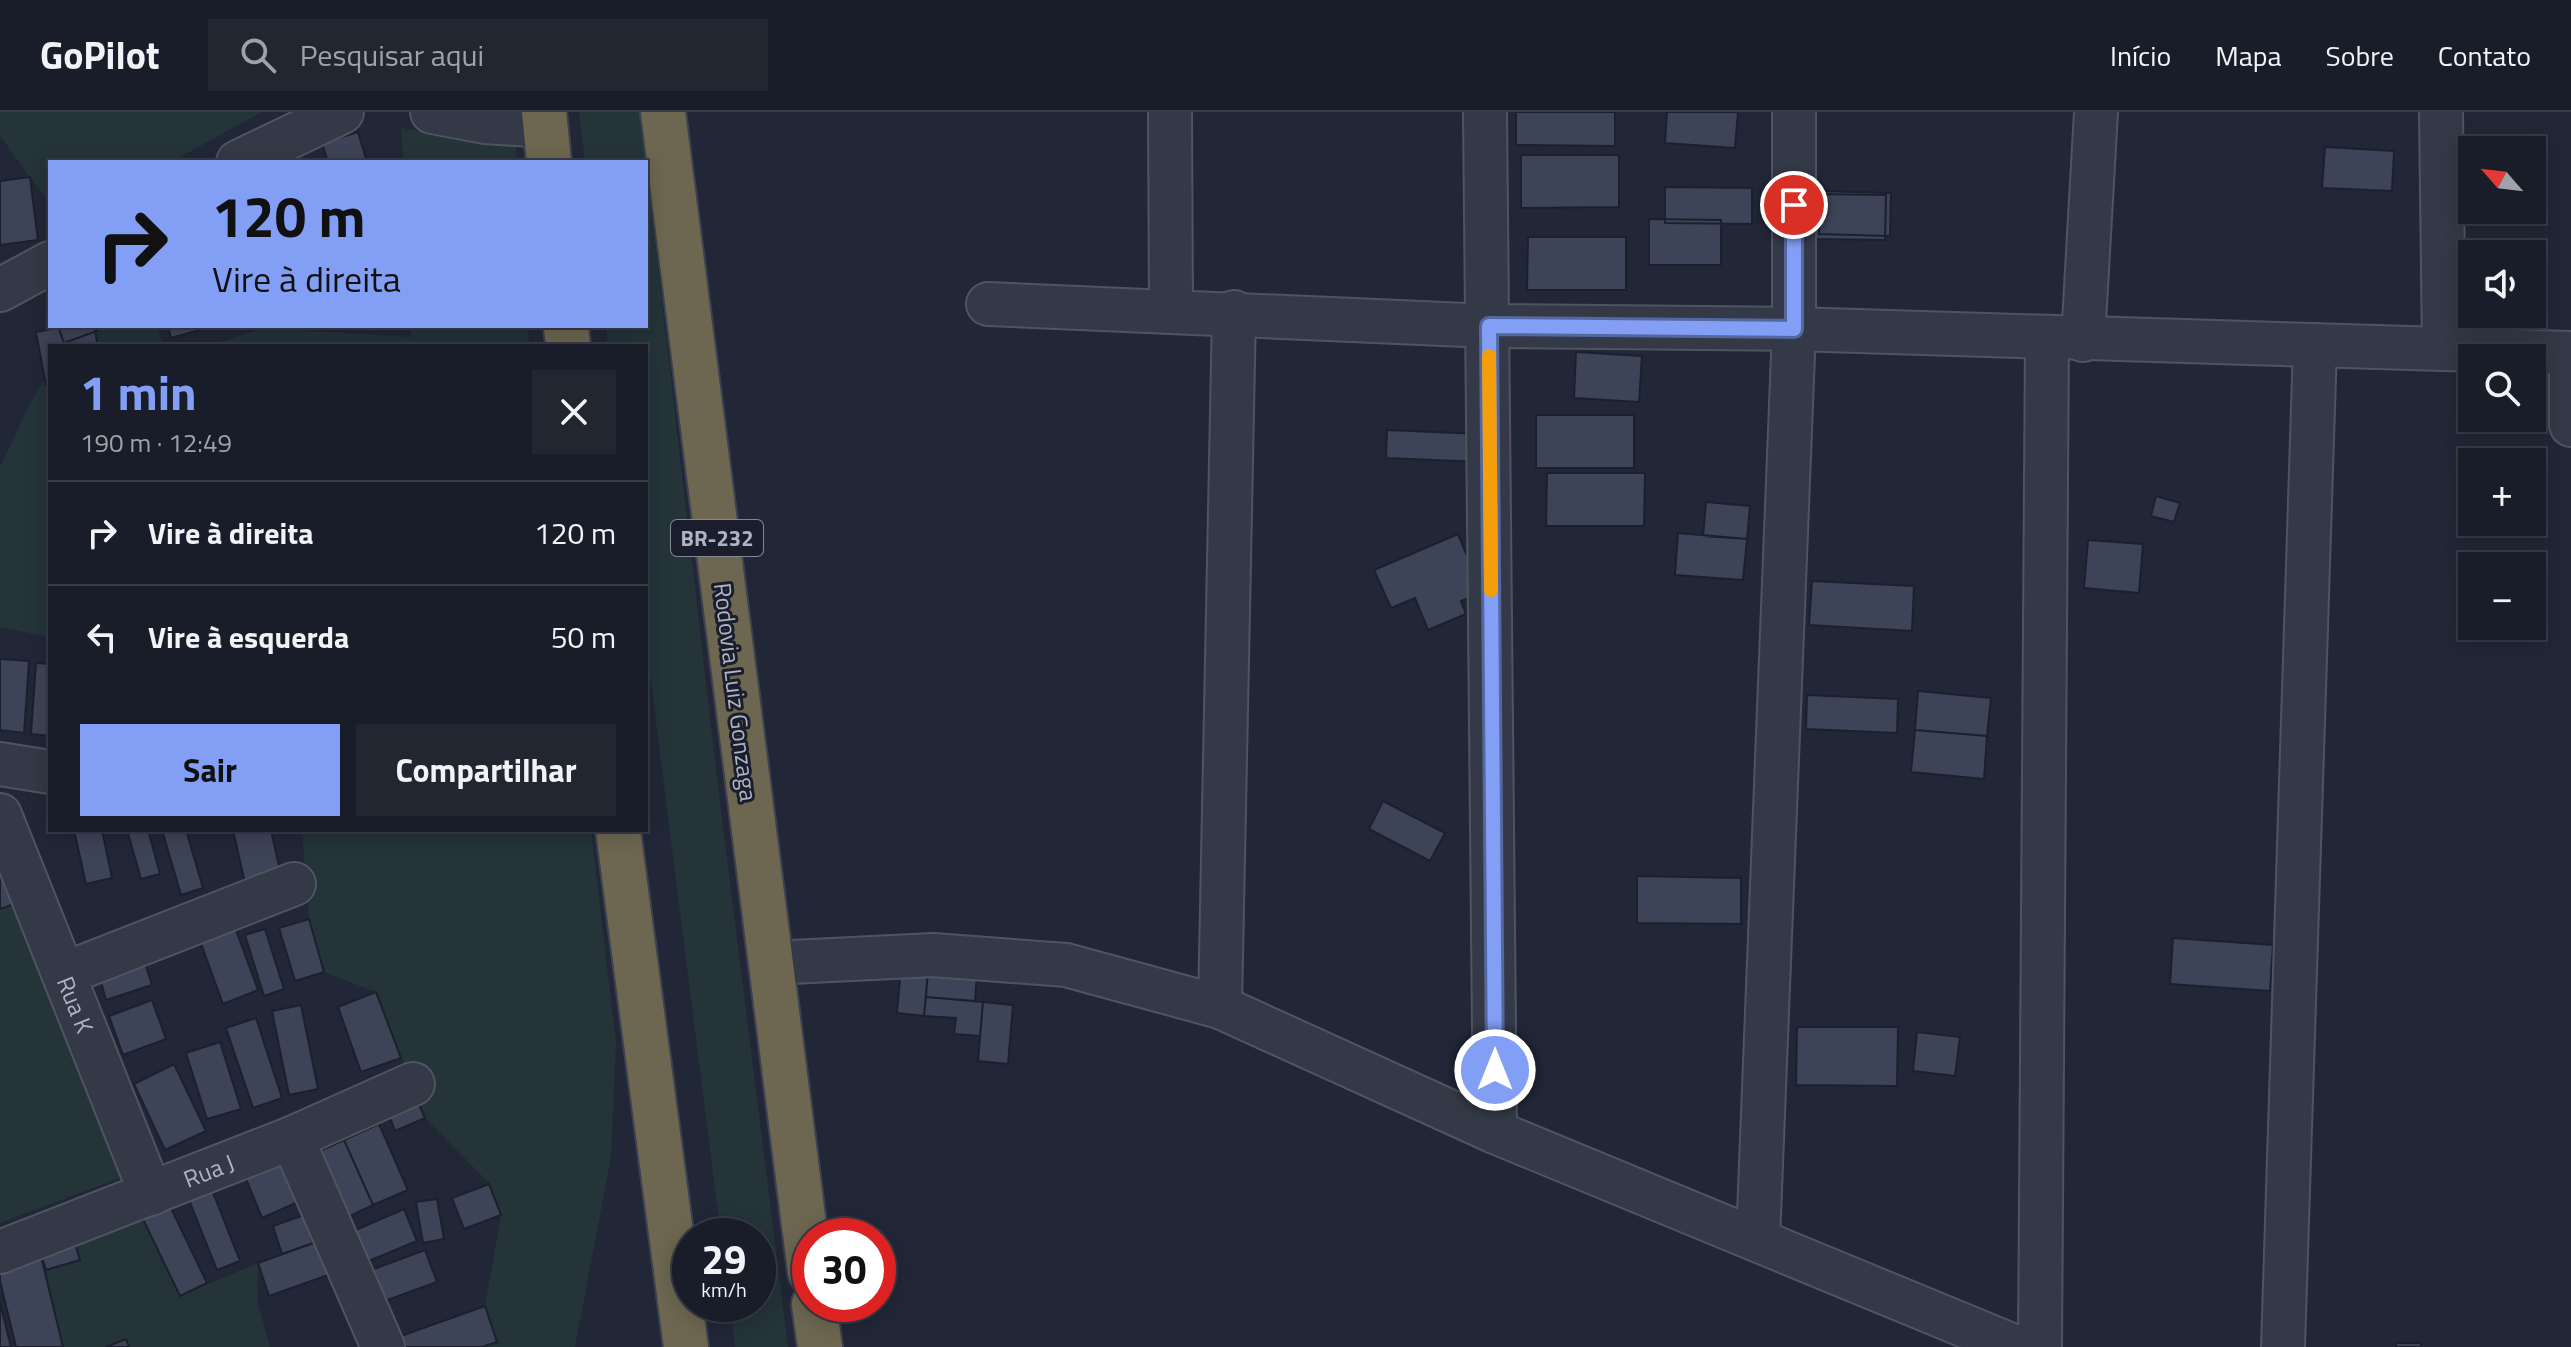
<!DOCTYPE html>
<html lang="pt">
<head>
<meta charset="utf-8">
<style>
  :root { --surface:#191d29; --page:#222631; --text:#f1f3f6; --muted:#9fa2a8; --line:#373b46; --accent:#839ef5 }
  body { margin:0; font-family:"Titillium Web",sans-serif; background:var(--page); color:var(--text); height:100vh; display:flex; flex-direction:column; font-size:30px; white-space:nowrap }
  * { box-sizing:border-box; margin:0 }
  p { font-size:26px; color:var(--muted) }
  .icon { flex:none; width:44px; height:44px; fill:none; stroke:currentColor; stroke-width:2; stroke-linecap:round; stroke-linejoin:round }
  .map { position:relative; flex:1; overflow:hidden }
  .sheet { position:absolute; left:48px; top:232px; width:600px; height:488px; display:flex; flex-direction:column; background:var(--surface); border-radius:0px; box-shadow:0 4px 20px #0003,0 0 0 2px var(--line) }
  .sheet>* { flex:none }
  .hud { position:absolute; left:48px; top:48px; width:600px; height:168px; border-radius:0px; box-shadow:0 4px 20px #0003,0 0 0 2px var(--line); background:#839ef5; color:#111; overflow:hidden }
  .needle { width:52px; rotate:298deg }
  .tools { position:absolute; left:2458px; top:24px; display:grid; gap:16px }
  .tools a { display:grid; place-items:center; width:88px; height:88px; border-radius:0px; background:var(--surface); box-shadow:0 4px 20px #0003,0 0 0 2px var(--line); font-size:40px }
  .speed { position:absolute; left:672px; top:1106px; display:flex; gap:16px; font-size:40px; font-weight:700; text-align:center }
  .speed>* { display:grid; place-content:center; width:104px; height:104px; border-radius:50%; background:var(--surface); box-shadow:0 4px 20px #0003,0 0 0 2px var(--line); line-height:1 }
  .speed small { font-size:20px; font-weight:400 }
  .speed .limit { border:12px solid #d22; background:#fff; color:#111 }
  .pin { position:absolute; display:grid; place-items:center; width:68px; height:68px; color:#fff; margin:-34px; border:4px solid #fff; border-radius:50%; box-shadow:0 2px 8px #0007 }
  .me { position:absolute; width:88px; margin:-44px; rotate:0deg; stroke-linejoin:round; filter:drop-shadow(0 0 6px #0008) }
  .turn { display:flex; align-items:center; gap:28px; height:168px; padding:0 32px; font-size:36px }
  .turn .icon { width:104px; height:104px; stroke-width:2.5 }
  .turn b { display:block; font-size:56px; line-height:68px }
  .round { display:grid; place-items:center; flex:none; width:84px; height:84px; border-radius:0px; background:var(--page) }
  .headline { display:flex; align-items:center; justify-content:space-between; height:136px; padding:0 32px }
  h1 { font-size:48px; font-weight:700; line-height:60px; color:var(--accent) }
  .button { display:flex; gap:16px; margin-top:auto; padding:16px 32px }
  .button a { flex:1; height:92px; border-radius:0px; background:var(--accent); color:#111; font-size:32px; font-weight:700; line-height:92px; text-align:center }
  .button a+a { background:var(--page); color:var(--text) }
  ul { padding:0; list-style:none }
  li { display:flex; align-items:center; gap:24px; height:104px; padding:0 32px; border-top:2px solid var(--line) }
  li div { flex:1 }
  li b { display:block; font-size:30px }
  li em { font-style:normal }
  header { display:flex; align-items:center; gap:48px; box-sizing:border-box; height:112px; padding:0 40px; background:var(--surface); border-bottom:2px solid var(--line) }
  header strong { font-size:38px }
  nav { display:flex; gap:44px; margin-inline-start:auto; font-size:28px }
  .search { width:560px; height:72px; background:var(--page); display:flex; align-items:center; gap:20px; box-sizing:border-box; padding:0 28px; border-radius:0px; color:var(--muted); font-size:30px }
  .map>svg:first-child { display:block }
</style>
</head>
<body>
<header>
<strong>GoPilot</strong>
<div class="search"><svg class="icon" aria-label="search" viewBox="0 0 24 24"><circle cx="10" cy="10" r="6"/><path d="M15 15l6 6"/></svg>Pesquisar aqui</div>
<nav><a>Início</a><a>Mapa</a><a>Sobre</a><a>Contato</a></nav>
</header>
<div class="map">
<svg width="2571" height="1235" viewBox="0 0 2571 1235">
  <rect width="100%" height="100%" fill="#212737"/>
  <path fill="#243439" d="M0,0H262L171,50H50V92L0,24Z
    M579,0H640L646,50H585Z
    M401,16L516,33L517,50H403Z
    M646,53L720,691L788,1235H735L730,1192H758V1124H721L646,531V234H608L606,214H646Z
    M78,214H157L164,234H66Z
    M411,214H528L529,234H208L265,216L411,225Z
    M50,259V525L0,515V355L31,290Z
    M302,718H591L616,931L611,1045L575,1235H482L497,1229L485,1194L501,1103L489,1071L425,1006L376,880L324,860L309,807Z
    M0,766L128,1063L0,1111Z
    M141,1103L180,1184L258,1151L257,1188L270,1235H57L46,1158L80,1148L74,1128Z"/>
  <path fill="#3d4457" stroke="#1c202e" stroke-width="2" d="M1516,0H1615V34L1516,33Z
    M1667,0H1738L1735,36L1665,31Z
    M358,20L367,50H328L322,31Z
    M2325,35L2394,39L2392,79L2322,76Z
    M1521,43H1619V95L1521,96Z
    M30,65L38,128L0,133V69Z
    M1665,75L1752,76V112L1665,111Z
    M1820,79L1891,81L1890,124L1819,122Z
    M1816,82L1886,83L1885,128L1815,127Z
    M1649,107L1721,108V153H1649Z
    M1528,125H1626V178H1527Z
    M58,214H95L97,219L64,231Z
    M68,214H94L98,234H50V272L46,273L36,220Z
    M168,214H202L203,217L171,226Z
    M1576,240L1642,244L1639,290L1574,286Z
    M1536,303H1634V356H1536Z
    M1387,318L1481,322V350L1386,346Z
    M1547,361H1645L1644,414H1546Z
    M2156,384L2180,391L2174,410L2151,404Z
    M1706,390L1750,394L1747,427L1703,424Z
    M1678,421L1747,427L1743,468L1675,463Z
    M1458,422L1482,480L1461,489L1466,502L1428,518L1415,486L1391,496L1374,458Z
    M2088,428L2143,432L2139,481L2084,476Z
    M1812,469L1914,474L1912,519L1809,513Z
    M0,547L29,549L24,621L0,618Z
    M36,551L50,552V624L31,622Z
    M1918,579L1991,586L1987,624L1915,618Z
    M1807,583L1898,587L1897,621L1806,617Z
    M1915,618L1987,624L1984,667L1911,660Z
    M1383,689L1445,721L1430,749L1369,717Z
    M74,718H102L112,766L86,772Z
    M127,718H148L160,762L141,767Z
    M162,718H186L203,776L181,783Z
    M233,718H271L281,763L245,771Z
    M3,760L14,792L0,797V761Z
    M1637,764L1741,766V812L1637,811Z
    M309,807L324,860L295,869L279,816Z
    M235,815L258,878L223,892L200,829Z
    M265,817L284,877L264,884L245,823Z
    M2173,826L2273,833L2270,879L2170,872Z
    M144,848L152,873L106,888L99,863Z
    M901,855L928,858L924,904L897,901Z
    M928,858L977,862L975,889L926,885Z
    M376,880L401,946L361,960L338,895Z
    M926,885L983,890L980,924L954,922L956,906L924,904Z
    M152,888L166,927L123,943L109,904Z
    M983,890L1013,893L1008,952L978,949Z
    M301,893L318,977L289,983L272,899Z
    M256,906L282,986L253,996L226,916Z
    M1797,915H1898L1897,974L1796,973Z
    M1917,920L1960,925L1955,964L1913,959Z
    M220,930L241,997L207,1007L186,941Z
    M174,952L206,1019L165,1038L134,972Z
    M415,983L425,1006L395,1019L386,995Z
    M379,1012L408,1078L373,1093L344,1028Z
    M344,1028L373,1093L344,1107L315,1041Z
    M279,1046L298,1090L262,1106L244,1062Z
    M489,1072L501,1103L464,1117L452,1086Z
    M210,1073L240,1149L217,1158L187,1083Z
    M437,1087L444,1127L423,1131L416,1090Z
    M168,1090L207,1171L180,1184L141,1103Z
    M404,1097L417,1129L364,1151L351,1120Z
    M304,1103L313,1131L282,1142L273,1114Z
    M74,1128L80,1148L46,1158L40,1139Z
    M319,1129L331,1162L269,1184L258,1151Z
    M425,1138L437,1170L382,1190L371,1158Z
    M41,1144L63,1235H16L0,1169V1154Z
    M0,1191L11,1235H0Z
    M485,1194L497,1230L482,1235H405L401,1224Z
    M126,1227L129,1235H106Z
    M2396,1231H2421V1235H2396Z"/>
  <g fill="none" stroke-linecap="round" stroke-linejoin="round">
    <g stroke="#4f5462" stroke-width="46">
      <g id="minor">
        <path d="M432,0L485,10L545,14"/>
        <path d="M1170,0L1171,198"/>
        <path d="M1485,0L1495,1020"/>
        <path d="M2441,0L2444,237"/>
        <path d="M238,50L342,0"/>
        <path d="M0,178L50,151"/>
        <path d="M988,192L1489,214L1794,217L2571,241"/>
        <path d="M2083,228L2096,0"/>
        <path d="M2571,241V313"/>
        <path d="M0,652L50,660"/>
        <path id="s1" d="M0,703L151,1082"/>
        <path d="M771,851L933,843L1066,853L1220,895L1495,1020L2016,1235"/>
        <path d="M64,862L294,772"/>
        <path d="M1220,895L1234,200"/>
        <path d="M292,1026L383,1235"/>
        <path d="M1758,1128L1794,217V0"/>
        <path id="s2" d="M0,1140L292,1026L413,972"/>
        <path d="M2040,1235L2047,226"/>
        <path d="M2283,1235L2315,233"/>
      </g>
    </g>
    <g stroke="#3c414f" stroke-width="48">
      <path id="highway" d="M544,0L549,50
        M663,0L810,1160
        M566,214L568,234
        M618,718L686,1235
        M814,1192L820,1235"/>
    </g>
    <use href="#minor" stroke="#343947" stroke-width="42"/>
    <use href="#highway" stroke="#6d6751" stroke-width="44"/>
  </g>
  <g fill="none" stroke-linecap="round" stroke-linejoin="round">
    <g stroke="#55679f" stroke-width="20">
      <path id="route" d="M1495,958L1489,214L1794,217V93"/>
    </g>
    <use href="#route" stroke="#839ef5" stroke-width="14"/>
    <path stroke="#f59e0b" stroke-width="14" d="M1489,244L1491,478"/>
  </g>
  <g text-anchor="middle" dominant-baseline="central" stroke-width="6" stroke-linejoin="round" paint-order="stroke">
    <rect fill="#1a1e2c" stroke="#828796" stroke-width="2" x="671" y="408" width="92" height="36" rx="6"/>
    <g font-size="22" font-weight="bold" fill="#afb4c4">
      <text x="717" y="426">BR-232</text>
    </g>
    <g font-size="24" fill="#afb4c4" stroke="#1a1e2c">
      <text transform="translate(736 580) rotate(83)">Rodovia Luiz Gonzaga</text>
      <text stroke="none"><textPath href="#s1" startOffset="204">Rua K</textPath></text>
      <text stroke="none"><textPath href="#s2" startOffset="224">Rua J</textPath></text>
    </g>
  </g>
</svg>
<div class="tools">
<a><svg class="needle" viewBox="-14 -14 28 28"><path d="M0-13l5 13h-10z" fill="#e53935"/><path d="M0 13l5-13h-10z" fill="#9fa2a8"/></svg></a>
<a><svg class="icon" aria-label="sound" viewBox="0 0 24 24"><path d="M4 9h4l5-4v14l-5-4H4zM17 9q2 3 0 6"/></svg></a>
<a><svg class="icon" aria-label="search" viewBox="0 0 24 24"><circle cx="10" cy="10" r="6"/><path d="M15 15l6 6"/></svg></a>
<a>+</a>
<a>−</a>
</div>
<div class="speed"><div>29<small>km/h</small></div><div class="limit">30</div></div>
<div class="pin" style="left:1794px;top:93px;background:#d93025"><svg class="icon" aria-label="arrive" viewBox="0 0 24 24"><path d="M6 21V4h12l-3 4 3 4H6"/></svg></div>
<svg class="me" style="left:1495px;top:958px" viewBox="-20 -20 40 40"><circle r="17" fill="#839ef5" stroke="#fff" stroke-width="3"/><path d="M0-11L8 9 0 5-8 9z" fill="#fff"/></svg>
<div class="hud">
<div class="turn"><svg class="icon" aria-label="right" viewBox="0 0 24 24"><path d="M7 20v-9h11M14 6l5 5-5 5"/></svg><div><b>120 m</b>Vire à direita</div></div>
</div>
<section class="sheet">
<div class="headline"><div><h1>1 min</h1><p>190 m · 12:49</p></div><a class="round"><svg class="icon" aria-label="close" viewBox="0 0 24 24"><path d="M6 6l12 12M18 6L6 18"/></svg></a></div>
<ul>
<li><svg class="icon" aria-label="right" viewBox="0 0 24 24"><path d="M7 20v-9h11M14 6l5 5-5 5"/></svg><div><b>Vire à direita</b></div><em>120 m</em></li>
<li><svg class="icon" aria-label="left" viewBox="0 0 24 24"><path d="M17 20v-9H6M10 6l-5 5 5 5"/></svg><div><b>Vire à esquerda</b></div><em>50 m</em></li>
</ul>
<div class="button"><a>Sair</a><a>Compartilhar</a></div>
</section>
</div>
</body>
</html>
